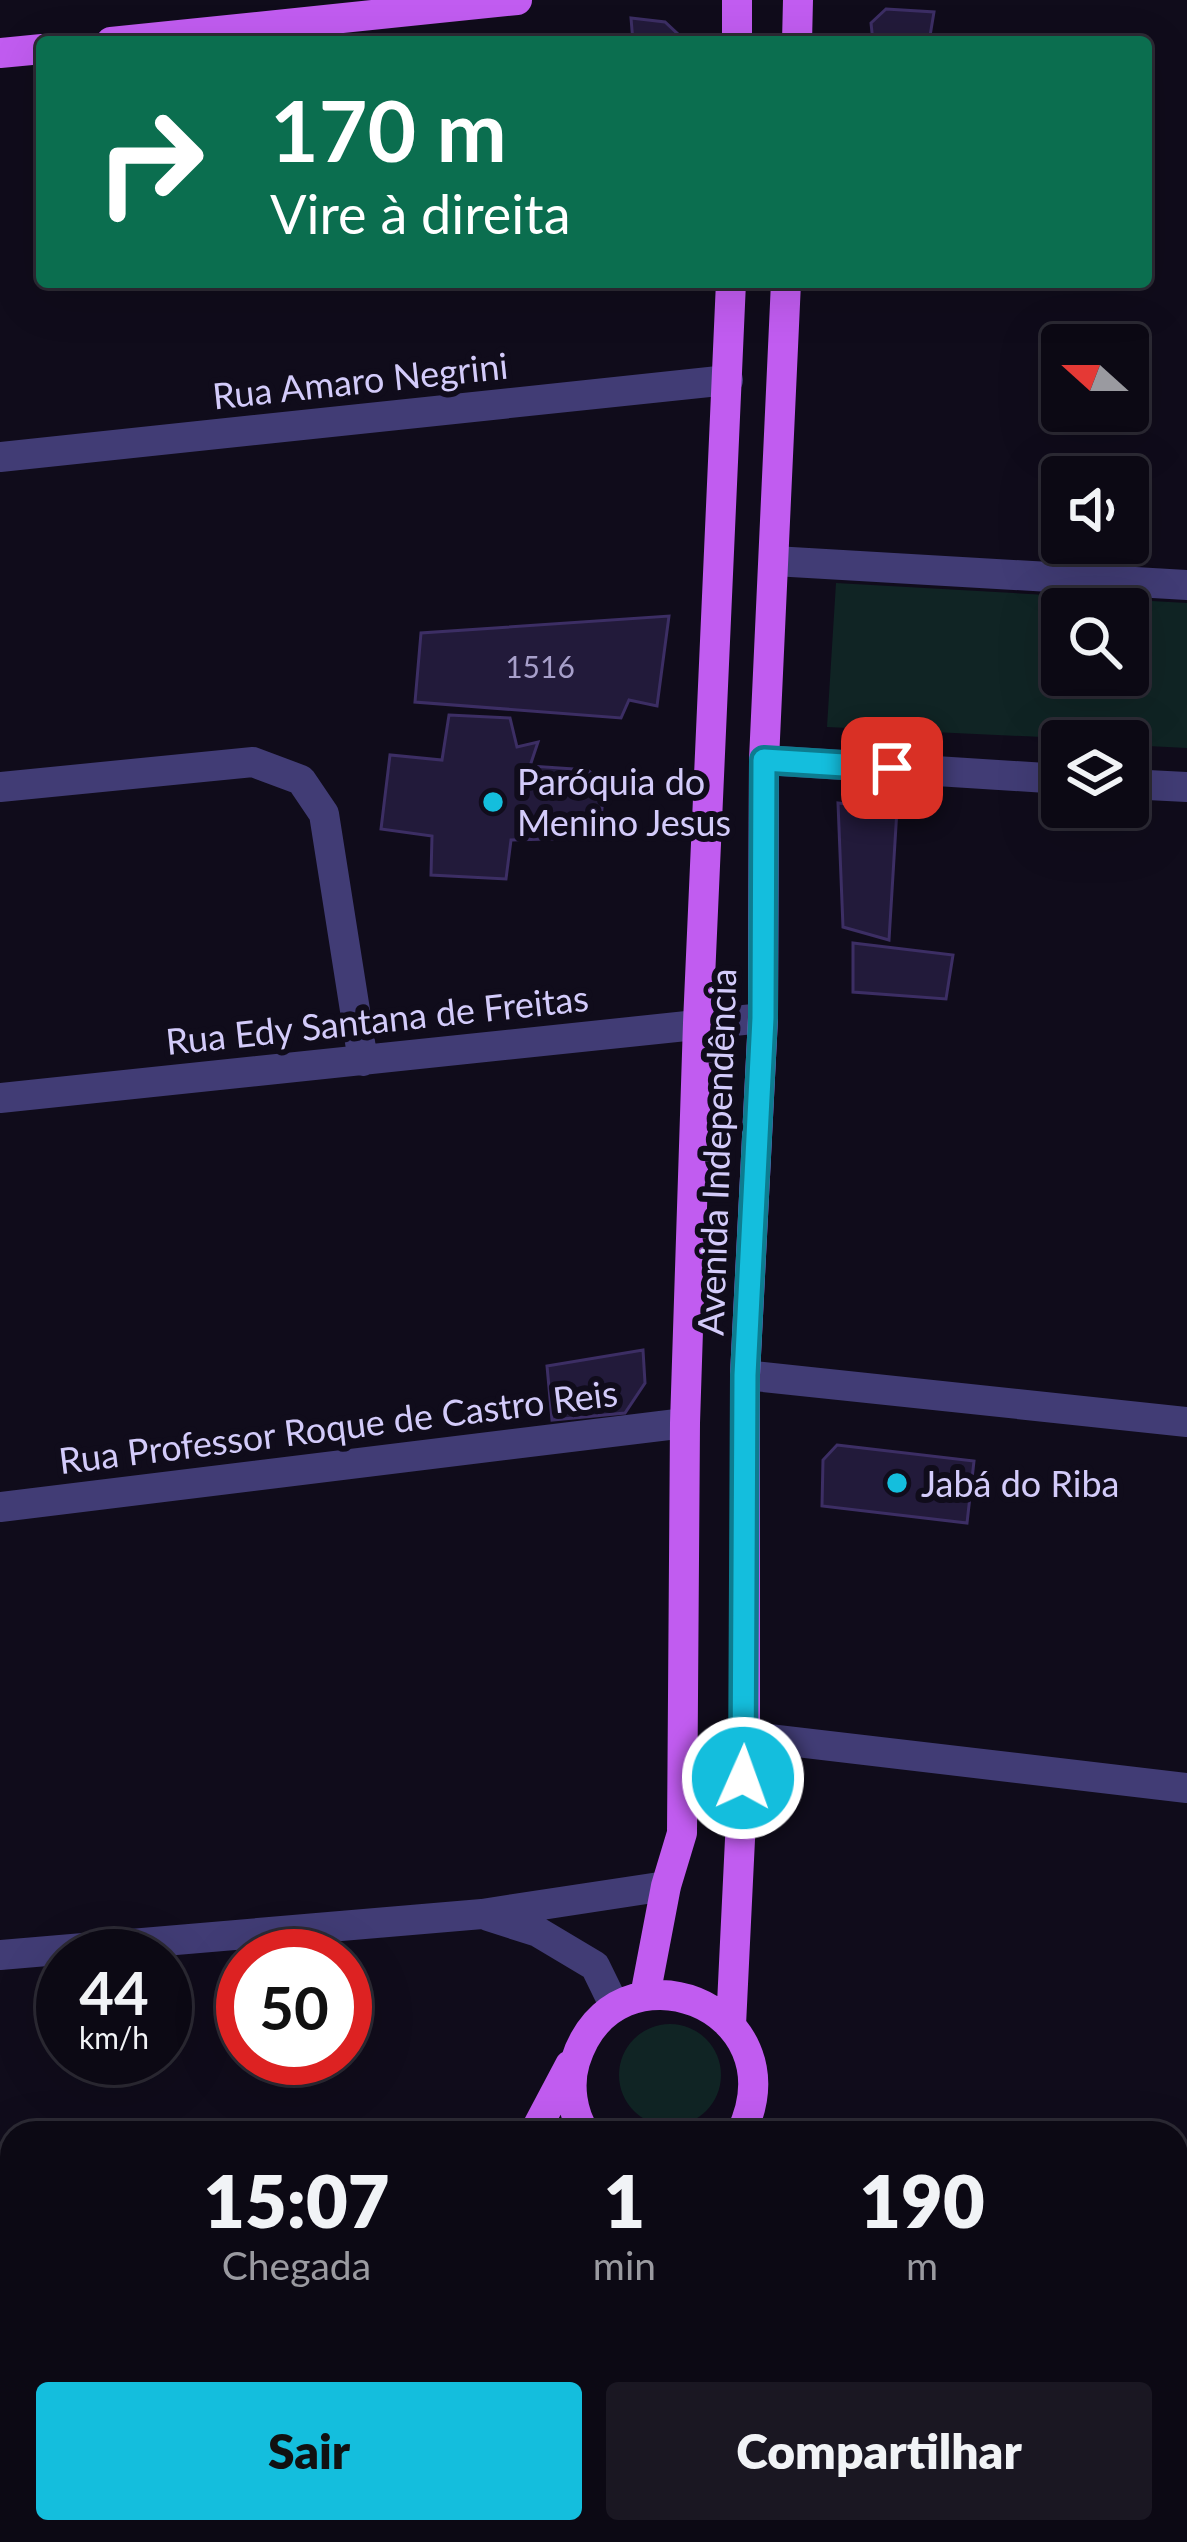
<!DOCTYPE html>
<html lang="pt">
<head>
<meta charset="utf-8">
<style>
  :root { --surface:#0c0914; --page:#1a1722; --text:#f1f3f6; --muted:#9a9aa0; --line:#2c2a34; --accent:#14bedd }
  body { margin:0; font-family:Lato,sans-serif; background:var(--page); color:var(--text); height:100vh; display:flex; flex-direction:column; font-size:45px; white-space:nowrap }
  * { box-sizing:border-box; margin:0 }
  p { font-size:39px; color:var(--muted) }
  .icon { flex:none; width:66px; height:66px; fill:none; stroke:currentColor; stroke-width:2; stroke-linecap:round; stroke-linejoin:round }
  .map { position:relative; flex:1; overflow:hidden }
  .side { position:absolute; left:0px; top:2121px; width:1188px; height:423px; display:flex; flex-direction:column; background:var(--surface); border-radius:36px 36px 0 0; box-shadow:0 12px 48px #0002,0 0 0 3px var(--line) }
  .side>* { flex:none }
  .guide { position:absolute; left:36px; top:36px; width:1116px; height:252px; border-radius:12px; box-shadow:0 12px 48px #0002,0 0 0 3px var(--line); background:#0b6e4f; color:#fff; overflow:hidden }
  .needle { width:78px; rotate:291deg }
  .controls { position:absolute; left:1041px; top:324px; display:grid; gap:24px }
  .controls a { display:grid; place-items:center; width:108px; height:108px; border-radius:12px; background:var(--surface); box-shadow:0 12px 48px #0002,0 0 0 3px var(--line); font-size:60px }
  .speed { position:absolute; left:36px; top:1929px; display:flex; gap:24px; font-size:60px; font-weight:700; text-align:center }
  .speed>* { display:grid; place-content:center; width:156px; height:156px; border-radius:50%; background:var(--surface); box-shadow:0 12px 48px #0002,0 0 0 3px var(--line); line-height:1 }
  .speed small { font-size:30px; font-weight:400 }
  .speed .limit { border:18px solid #d22; background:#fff; color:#111 }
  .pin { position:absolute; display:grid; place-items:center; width:102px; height:102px; color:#fff; margin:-51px; border-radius:24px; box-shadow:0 6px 18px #0006 }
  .me { position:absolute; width:132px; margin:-66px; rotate:2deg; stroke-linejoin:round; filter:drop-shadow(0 0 9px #0008) }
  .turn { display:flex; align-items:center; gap:42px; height:252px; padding:0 36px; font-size:54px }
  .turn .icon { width:156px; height:156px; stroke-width:2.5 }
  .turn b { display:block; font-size:84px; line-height:102px }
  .eta { display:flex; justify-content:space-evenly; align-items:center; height:204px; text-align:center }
  .eta b { font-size:72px; font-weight:800; line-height:84px }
  .button { display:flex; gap:24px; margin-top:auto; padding:24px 36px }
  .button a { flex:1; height:138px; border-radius:12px; background:var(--accent); color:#111; font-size:48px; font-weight:800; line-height:138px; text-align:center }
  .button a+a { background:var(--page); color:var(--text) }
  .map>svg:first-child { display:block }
</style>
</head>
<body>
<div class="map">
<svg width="1187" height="2542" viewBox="0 0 1187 2542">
  <rect width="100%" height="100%" fill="#100c1b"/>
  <path fill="#102424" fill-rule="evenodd" d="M836,583L1187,603V748L1128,745V741L827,727ZM1062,609H1128V675H1062Z
    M619 2075a51 51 0 1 1 102 0a51 51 0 1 1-102 0Z"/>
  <path fill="#221a3a" stroke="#3c2e64" stroke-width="3" d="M886,9L934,12L929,42H873L871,23Z
    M631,18L665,22L680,36V42H633Z
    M669,616L657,706L629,700L621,718L415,702L421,633Z
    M449,715L510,718L517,747L538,742L530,766L588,770L604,786L601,819L587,838L511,840L506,879L431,875L432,836L381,829L390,755L442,760Z
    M838,803L897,809L889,940L843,927Z
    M853,943L953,955L946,999L853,992Z
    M643,1350L645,1383L625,1413L552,1420L547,1366Z
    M837,1445L974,1461L967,1523L822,1506L823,1460Z"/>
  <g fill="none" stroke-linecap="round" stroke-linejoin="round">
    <path stroke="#413c75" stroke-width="30" d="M0,457L728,380
      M774,561L1187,585
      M764,760L1062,779
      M1128,784L1187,787
      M0,787L253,762L301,780L324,814L363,1061
      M0,1098L763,1018
      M745,1375L1187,1422
      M0,1507L685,1423
      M745,1736L1187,1788
      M488,1916L538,1932L595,1966L615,2007
      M0,1955L482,1914L666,1886
      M0,2412L12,2411
      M150,2532V2542"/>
    <path stroke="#c15cf0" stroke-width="30" d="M111,42L517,0
      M737,42V0
      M797,42L798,0
      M0,53L42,49
      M645,1996L666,1886L682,1833L685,1423L698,1023L731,282
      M731,2025L745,1736V1375L763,1018L764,760L786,282
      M534,2133L570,2065
      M585,2133C572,2113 568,2085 575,2062C614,1935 802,2005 741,2133
      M0,2479L12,2473
      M19,2542L40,2532
      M660,2542L661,2532
      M706,2542V2532"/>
  </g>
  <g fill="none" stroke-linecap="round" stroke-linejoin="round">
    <g stroke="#0d7c90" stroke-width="30">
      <path id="route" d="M743,1778L745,1375L763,1018L764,760L892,768"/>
    </g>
    <use href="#route" stroke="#14bedd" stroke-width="21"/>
  </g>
  <g fill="#14bedd" stroke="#100c1b" stroke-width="4.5">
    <circle cx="493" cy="802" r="12"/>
    <circle cx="897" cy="1483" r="12"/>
  </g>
  <g text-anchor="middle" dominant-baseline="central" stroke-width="12" stroke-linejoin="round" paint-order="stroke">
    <g font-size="30" fill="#a79fca">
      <text x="540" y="666">1516</text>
    </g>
    <g font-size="36" fill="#d3cbfa" stroke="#100c1b">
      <text transform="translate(360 380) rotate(-6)">Rua Amaro Negrini</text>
      <text transform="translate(377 1019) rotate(-6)">Rua Edy Santana de Freitas</text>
      <text transform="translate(716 1152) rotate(-88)">Avenida Independência</text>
      <text transform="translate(338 1426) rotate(-7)">Rua Professor Roque de Castro Reis</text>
    </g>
    <g font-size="36" fill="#d3cbfa" stroke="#100c1b" text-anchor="start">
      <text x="517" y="781">Paróquia do<tspan x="517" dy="41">Menino Jesus</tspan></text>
      <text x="921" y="1483">Jabá do Riba</text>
    </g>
  </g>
</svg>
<div class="controls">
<a><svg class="needle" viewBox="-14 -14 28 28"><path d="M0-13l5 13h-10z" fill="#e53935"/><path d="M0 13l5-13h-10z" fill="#9a9aa0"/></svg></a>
<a><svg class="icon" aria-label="sound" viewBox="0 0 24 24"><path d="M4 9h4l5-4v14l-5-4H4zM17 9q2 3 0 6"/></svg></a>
<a><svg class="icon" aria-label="search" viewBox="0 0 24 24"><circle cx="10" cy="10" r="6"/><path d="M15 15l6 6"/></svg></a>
<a><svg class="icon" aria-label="layers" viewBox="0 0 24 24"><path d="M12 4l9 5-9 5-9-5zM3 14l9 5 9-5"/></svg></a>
</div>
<div class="speed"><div>44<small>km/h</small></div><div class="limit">50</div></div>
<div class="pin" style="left:892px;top:768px;background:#d93025"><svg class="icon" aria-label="arrive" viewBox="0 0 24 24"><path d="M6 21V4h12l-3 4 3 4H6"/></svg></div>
<svg class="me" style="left:743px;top:1778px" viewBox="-20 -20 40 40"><circle r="17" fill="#14bedd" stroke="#fff" stroke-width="3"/><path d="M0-11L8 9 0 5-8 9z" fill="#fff"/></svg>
<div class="guide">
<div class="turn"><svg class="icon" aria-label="right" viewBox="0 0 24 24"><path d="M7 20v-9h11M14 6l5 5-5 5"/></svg><div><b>170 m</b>Vire à direita</div></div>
</div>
<section class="side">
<div class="eta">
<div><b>15:07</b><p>Chegada</p></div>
<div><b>1</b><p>min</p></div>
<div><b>190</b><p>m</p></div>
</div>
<div class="button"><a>Sair</a><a>Compartilhar</a></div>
</section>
</div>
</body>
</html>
